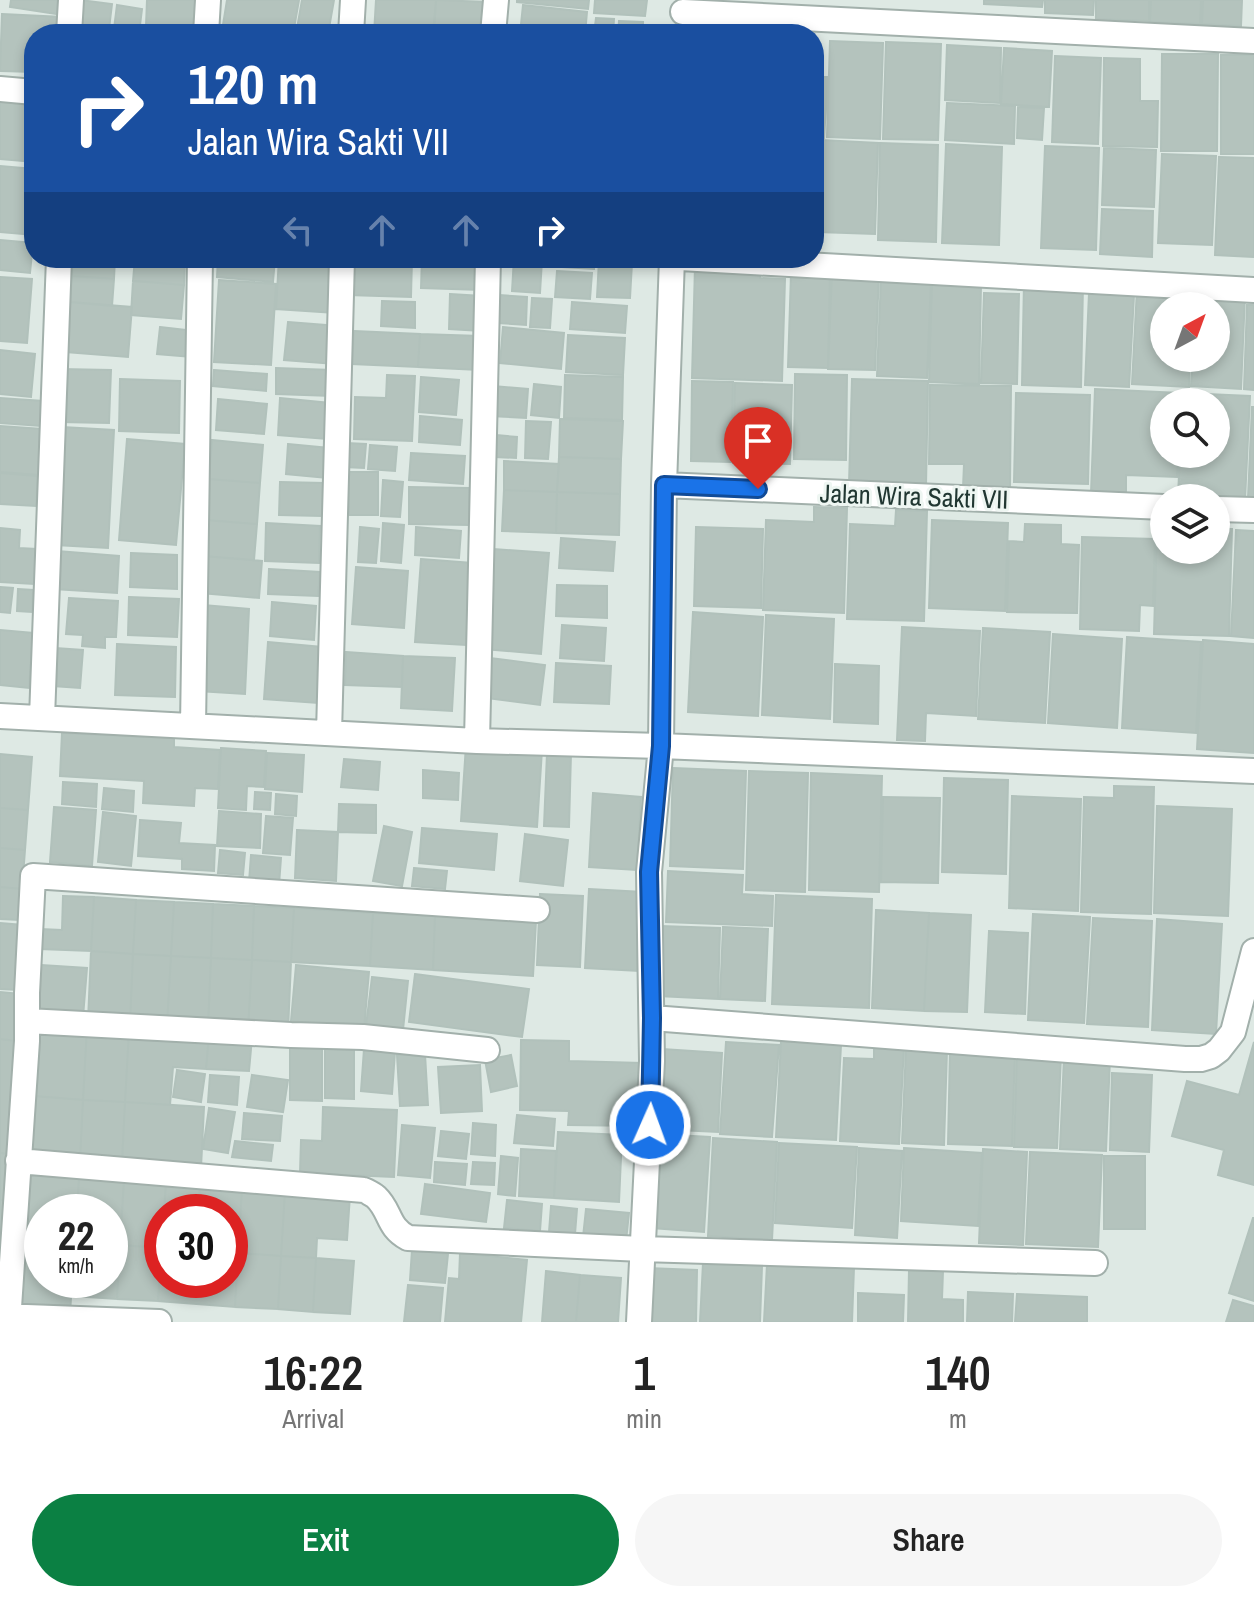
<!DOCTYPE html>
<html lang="en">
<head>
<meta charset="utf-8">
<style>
  :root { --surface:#fff; --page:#f6f6f6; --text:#222; --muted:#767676; --accent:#0b8043 }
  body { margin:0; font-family:"Archivo Narrow",sans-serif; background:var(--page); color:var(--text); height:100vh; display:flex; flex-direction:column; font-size:30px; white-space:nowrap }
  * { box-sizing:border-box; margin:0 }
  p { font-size:26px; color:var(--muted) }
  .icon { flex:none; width:44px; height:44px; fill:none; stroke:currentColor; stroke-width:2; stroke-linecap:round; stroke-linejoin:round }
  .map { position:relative; height:1322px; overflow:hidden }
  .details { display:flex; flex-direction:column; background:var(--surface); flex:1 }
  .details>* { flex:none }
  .guide { position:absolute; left:24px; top:24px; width:800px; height:244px; border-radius:32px; box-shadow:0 4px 12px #0003; background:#1a4fa0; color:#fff; overflow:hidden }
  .needle { width:52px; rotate:41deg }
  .tools { position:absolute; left:1150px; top:292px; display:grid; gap:16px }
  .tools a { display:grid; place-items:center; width:80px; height:80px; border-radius:50%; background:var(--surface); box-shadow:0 4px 12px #0003; font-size:40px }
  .speed { position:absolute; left:24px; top:1194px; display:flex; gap:16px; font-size:40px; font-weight:700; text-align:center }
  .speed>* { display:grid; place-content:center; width:104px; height:104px; border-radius:50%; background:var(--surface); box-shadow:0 4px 12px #0003; line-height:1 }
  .speed small { font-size:20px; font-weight:400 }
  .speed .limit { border:12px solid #d22; background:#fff; color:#111 }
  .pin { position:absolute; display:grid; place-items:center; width:68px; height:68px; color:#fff; margin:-82px -34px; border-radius:50% 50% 50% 0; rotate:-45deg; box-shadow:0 0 8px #0007 }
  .pin .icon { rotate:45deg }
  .me { position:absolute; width:88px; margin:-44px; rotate:2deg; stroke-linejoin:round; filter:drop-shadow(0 0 6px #0008) }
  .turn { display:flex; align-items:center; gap:28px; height:168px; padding:0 32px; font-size:36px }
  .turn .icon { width:104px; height:104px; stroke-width:2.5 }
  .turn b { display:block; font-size:56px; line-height:68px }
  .lanes { display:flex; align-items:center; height:76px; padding:0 32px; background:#0003; justify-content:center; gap:40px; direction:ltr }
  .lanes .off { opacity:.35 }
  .eta { display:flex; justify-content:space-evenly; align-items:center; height:136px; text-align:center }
  .eta b { font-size:48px; font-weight:600; line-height:56px }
  .cta { display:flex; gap:16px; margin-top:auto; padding:16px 32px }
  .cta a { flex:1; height:92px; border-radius:48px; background:var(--accent); color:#fff; font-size:32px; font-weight:600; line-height:92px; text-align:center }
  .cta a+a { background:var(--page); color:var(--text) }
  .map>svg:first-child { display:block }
</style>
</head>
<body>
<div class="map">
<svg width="1254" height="1322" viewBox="0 0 1254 1322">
  <rect width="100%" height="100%" fill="#dee9e4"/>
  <path fill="#b4c3bd" stroke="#b1c1bb" stroke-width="2" d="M11,0H59L57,14L10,7Z
    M80,0L112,4L109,29L77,25Z
    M147,0H205L203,30L146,26Z
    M227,0H299L293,34H239L222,31Z
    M302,0H334L328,34H296Z
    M376,0H436L433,34H374Z
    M436,0L489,2L487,34H434Z
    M517,0H589L588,9L517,2Z
    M595,0H647L645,16L594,13Z
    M984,0H1043L1042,7L984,4Z
    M1045,0H1094L1093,15L1045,13Z
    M1096,0H1149V21L1096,19Z
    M1151,0H1201L1200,24L1150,22Z
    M1203,0H1242L1241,26L1202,24Z
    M117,5L142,9L139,33L114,29Z
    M523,5L587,12L585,34H520Z
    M2,14L63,17V34H34V72L0,71Z
    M596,18L614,19L613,34H594Z
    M619,21L643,22V34H618Z
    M830,41L883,43L880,139L827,137Z
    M886,42L941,44L938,140L883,139Z
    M947,45L1001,48L1000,103L945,100Z
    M1004,48L1052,51L1049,107L1001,104Z
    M1162,54H1218L1217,151H1161Z
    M1221,55H1254V154H1221Z
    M1055,56L1101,58L1098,144L1052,142Z
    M1104,58L1140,59V101H1158L1157,147L1103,146Z
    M814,77H828L824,138H814Z
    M0,98L34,101V162L0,159Z
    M947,103L1015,106L1014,144L945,140Z
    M1018,107L1044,108L1042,140L1017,138Z
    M821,140L878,143L875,234L818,232Z
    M814,141H818L815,217H814Z
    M880,143L938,145L936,242L878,240Z
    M946,144L1002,147L999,245L942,243Z
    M1045,146L1099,148L1096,250L1041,248Z
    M1104,148L1156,150L1154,207L1102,205Z
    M1162,154L1216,156L1212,245L1158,243Z
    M1219,157L1254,158V257L1215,255Z
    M0,166L34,169V235L0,232Z
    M1102,209L1153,211L1152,257L1100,254Z
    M0,240L33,243L30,273L0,270Z
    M73,258H115L114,279L72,276Z
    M135,258H185L184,285L133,281Z
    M218,258H275L273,282L217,277Z
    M279,258H338L335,313L276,309Z
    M349,258H412L411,297L348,295Z
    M422,258H483L482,290L421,288Z
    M514,258L542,260L540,293L512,291Z
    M564,258H594V269L563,267Z
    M599,258H644V263L599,260Z
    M599,260L632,263L630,298L597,297Z
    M695,266L760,267V278L785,279L782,381L692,378Z
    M557,271L592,273L590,299L555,297Z
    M832,272L879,274L875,370L828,369Z
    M791,274L830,275L828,368L788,367Z
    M72,276L114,279L112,306L70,302Z
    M0,277L32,279L27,343L0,341Z
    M881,278L931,280L927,378L877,376Z
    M219,280L276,284L271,365L214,362Z
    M133,281L184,285L181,319L131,315Z
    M1024,282L1083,284L1081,387L1022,385Z
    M932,283L981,285L979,384L929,382Z
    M1137,289L1193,292V306H1164V358H1190L1189,387L1132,384Z
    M1197,292L1245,295L1241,389L1191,386L1193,358H1216V306H1196Z
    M984,293L1019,294L1017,384L981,383Z
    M1089,293L1134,295L1129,387L1085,385Z
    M450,294L482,296L481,331L449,329Z
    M499,295L527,297L526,325L498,323Z
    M532,298L552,299L550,328L530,327Z
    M382,301L415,302V328L381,326Z
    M70,302L132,307L128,357L66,352Z
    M572,302L627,306L625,333L570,329Z
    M1247,305H1254V390L1244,389Z
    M288,322L338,326L335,364L284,360Z
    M160,327L194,331L192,357L157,354Z
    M503,327L564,333L561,369L500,363Z
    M354,331L420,334L418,367L352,364Z
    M420,334L480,336L479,370L418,367Z
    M568,335L625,338L623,375L566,372Z
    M0,350L35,354L31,397L0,394Z
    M276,368L332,370V396L276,394Z
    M60,369L111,370L109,423L59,422Z
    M214,370L267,374L266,391L213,386Z
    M795,374L847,375L846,460L794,459Z
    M387,375L415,376L412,441L354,439L355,397L386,398Z
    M565,375L623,377L622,420L564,418Z
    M421,377L459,380L456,415L419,412Z
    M120,379L180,381L179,433L119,431Z
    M852,379L928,381L926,486L849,484Z
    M692,381L733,382L731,462L691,461Z
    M735,383L792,385L790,464L733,463Z
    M534,384L561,387L559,418L531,415Z
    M930,385L1011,386L1010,489L963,488L964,464H929Z
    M493,386L528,389L526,418L490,416Z
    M1095,389L1180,393L1179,402H1164V454H1178L1177,477L1126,475V495L1091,493Z
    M1016,393L1090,395L1088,484L1014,482Z
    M1184,393L1250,396L1245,500L1178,496L1180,454H1216V402H1183Z
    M0,398L43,401L41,426L0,423Z
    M280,398L330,403L327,439L278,435Z
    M218,399L267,404L264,434L216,430Z
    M1252,407H1254V498H1248Z
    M420,416L462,420L460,445L419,442Z
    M560,419L623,421L621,459L559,457Z
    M526,421L551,422L548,459L525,458Z
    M0,426L42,429L39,475L0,472Z
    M62,427L114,430L108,548L56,545Z
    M496,435L517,437L516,458L495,457Z
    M127,439L185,444L176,545L119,540Z
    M212,440L263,445L260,483L209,479Z
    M346,443L366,444L364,468L344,467Z
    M288,444L329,448L327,478L286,474Z
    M370,445L397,447L395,471L368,469Z
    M411,453L465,456L463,484L409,480Z
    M559,457L621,459L620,494L557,492Z
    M504,461L559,464L557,492L504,490Z
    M349,472H378V515H349Z
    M0,473L38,476L36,506L0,504Z
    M209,479L260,483L257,524L206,520Z
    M383,480L403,482L400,517L381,516Z
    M280,482L324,483L322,516L279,515Z
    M409,487L469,488V525L409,524Z
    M504,490L557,492L556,533L502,531Z
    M557,492L620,494L619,535L556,533Z
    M814,507L847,508L844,613L763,610L766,520L814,522Z
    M896,510L927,511L924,621L847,619L850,524L895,526Z
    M206,520L257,524L254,560L203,556Z
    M932,520L1008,523L1005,611L929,608Z
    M266,523L320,526L319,563L265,561Z
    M383,523L404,525L401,563L381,561Z
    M1025,524L1061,525V544L1079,545L1077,613L1007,612L1009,541L1024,542Z
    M360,527L379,529L376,563L358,562Z
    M416,527L461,531L459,558L415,555Z
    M696,527L763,529L761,608L694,606Z
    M1157,527H1164V550H1216V529H1232L1229,636L1154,634Z
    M0,528L20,530L19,548L36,549L34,584L0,582Z
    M1236,530L1254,531V638L1231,636Z
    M1082,537L1155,539L1153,606L1140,605L1139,631L1080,629Z
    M561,538L615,542L613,571L559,568Z
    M493,549L549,553L541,654L484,649Z
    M57,551L119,556L117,593L54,589Z
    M131,553L177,555V589L130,587Z
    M203,556L262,561L259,598L201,593Z
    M421,559L472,563L466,645L415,642Z
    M356,567L408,571L404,628L352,624Z
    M269,569L320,572L318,596L268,594Z
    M557,585L607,586V618L556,616Z
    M0,587L13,588L10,613L0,612Z
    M18,589L33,590L32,612L17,611Z
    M129,597L179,599L177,637L128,635Z
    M69,598L118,601L116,637H105V648L82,646L83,635L66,634Z
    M272,602L316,606L314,640L270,636Z
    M203,605L249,609L245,694L198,691Z
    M693,612L763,617L758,716L688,712Z
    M766,615L834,619L830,719L762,715Z
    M562,625L606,628L604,661L560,658Z
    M902,627L980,631L976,716L926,713L925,741L897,740Z
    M983,628L1050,632L1045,723L978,719Z
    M0,630L33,633L29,688L0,685Z
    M1053,634L1122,639L1117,728L1048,723Z
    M1127,637L1201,642L1196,733L1122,728Z
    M1203,640L1254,644V753L1197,749Z
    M268,642L322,647L318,703L264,699Z
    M117,644L176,647L175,697L115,695Z
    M55,648L83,650L80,688L53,686Z
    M346,652L403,656L402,687L345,685Z
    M403,656L455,658L452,711L401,708Z
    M490,658L545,665L540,705L486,698Z
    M556,663L611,666L609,704L554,702Z
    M835,664L879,666L878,724L834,722Z
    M144,727L174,729V747L220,750L218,789L195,788L194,806L143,803L144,781L60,776L62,733L143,737Z
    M466,745L542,750L537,827L461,821Z
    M221,748L266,751L264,787L247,786L246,810L218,808Z
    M267,753L304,755L302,792L265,789Z
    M547,753H571L569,827L544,826Z
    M0,754L32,757L28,810L0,808Z
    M344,759L380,762L378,790L341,787Z
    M673,768L746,771L743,869L670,866Z
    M423,770L459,773L458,800L423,798Z
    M749,771L808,773L805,892L746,890Z
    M811,773L882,776L879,892L809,890Z
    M944,778L1008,780L1006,874L942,872Z
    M63,782L97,784L96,807L62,804Z
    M1114,786L1154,787L1151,914L1081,912L1084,797L1114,798Z
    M104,788L134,791L133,812L102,809Z
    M255,792L271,793L270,810L254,809Z
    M593,793L641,797L637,870L589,867Z
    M276,794L297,796L296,816L275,814Z
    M1012,796L1081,799L1078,911L1009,908Z
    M883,797L940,798L938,883L881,882Z
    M339,804L376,805V833L338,832Z
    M1157,806L1232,809L1228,916L1154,913Z
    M54,807L96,810L92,866L50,862Z
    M0,808L28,810L25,850L0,848Z
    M219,811L261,814L260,848L217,846Z
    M103,812L136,816L131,866L98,862Z
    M266,816L293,818L290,855L263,853Z
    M140,820L181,823L179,843L215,845L214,871L182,869V859L138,856Z
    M384,826L412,832L402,886L373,881Z
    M422,828L497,834L494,870L419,863Z
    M297,830L338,832L336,881L295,878Z
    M525,834L568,840L563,886L520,881Z
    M0,848L25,850L22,889L0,887Z
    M220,850L245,853L243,875L218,873Z
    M251,855L281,858L279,885L249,882Z
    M414,868L447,871L445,889L412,886Z
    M668,871L743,875L742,894L773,896L772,926L666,922Z
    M0,887L22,889L20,920L0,919Z
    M589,889L643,892L639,971L585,968Z
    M540,894L583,896L580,967L537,965Z
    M776,895L872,899L869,1008L772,1004Z
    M63,896L94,897L91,951L40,949L41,929L62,930Z
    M94,897L136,900L133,954L91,951Z
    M136,900L174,902L171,956L133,954Z
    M174,902L213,904L211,958L171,956Z
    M213,904L254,906L252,960L211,958Z
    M254,906L294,908L291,962L252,960Z
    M294,908L373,913L370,966L291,962Z
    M876,910L929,913L924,1011L872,1008Z
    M373,913L435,916L433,970L370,966Z
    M929,913L971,915L967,1012L924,1011Z
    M1033,914L1090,917L1084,1023L1028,1020Z
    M435,916L536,921L533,976L433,970Z
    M1093,918L1152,921L1148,1027L1087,1024Z
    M1157,919L1222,924L1216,1034L1152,1030Z
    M0,923L23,925L18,990L0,989Z
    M660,926L720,928L718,999L658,996Z
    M723,927L768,929L765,1001L720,999Z
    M989,931L1028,933L1025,1014L985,1012Z
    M91,951L133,954L130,1023L88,1021Z
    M133,954L171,956L167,1025L130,1023Z
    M171,956L211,958L208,1027L167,1025Z
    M211,958L252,960L248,1030L208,1027Z
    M252,960L291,962L288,1031L248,1030Z
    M41,965L87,968L83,1017L38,1013Z
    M296,965L369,972L364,1029L291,1021Z
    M415,974L529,989L522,1037L409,1022Z
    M372,977L408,981L403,1030L366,1026Z
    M0,992L20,994L16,1041L0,1039Z
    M38,1024L87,1027L83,1100L34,1096Z
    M87,1027L129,1030L125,1102L83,1100Z
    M129,1030L209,1035L206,1069L173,1067L170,1105L125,1102Z
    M209,1035L252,1038L249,1071L206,1069Z
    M0,1039L16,1041L8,1154L0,1153Z
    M521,1040L569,1041V1061L642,1063L641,1126L568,1125L569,1111L520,1110Z
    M781,1041L841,1045L836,1140L776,1137Z
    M726,1042L779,1045L772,1137L720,1134Z
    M1254,1042V1185L1218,1175L1224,1150L1172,1136L1187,1081L1239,1095Z
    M290,1045L322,1046V1101L290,1100Z
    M874,1045L904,1047L899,1144L840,1141L844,1058L874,1059Z
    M906,1047L947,1050L944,1145L902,1143Z
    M325,1049L354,1050V1099L325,1098Z
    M364,1049L395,1052L392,1094L361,1091Z
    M662,1049L722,1053L718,1132L658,1129Z
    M950,1050L1015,1052L1012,1146L948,1144Z
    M1017,1053L1061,1055L1057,1148L1014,1147Z
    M425,1054L428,1105L400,1106L397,1055Z
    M511,1055L517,1086L491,1092L485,1060Z
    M1064,1057L1110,1059L1106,1151L1060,1149Z
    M480,1065L482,1111L441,1113L438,1067Z
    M177,1070L205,1074L201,1102L173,1097Z
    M1112,1073L1152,1075L1149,1152L1110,1150Z
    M210,1075L239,1077L237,1105L208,1102Z
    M252,1075L288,1080L283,1112L247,1107Z
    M34,1096L83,1100L80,1160L30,1157Z
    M83,1100L125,1102L122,1163L80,1160Z
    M125,1102L204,1107L201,1168L122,1163Z
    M323,1107L397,1110L394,1177L300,1173L301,1140L322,1141Z
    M209,1108L235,1112L228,1153L203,1149Z
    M244,1113L282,1116L280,1141L242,1139Z
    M517,1115L555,1119L553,1146L514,1143Z
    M473,1123L496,1125L495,1156L471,1154Z
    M402,1125L435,1128L430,1178L398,1175Z
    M441,1131L469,1134L466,1159L438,1156Z
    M558,1132L622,1135L619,1202L554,1198Z
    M657,1134L710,1137L704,1232L652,1228Z
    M713,1138L777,1142L772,1240L708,1236Z
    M235,1141L273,1145L271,1161L232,1157Z
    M779,1143L857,1147L852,1228L775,1223Z
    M859,1148L902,1151L897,1238L855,1235Z
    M904,1148L982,1153L978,1226L901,1221Z
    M521,1149L556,1151L554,1198L519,1196Z
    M983,1149L1027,1152L1023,1245L979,1243Z
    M1030,1152L1102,1155L1098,1247L1026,1244Z
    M0,1153L8,1154L5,1200H0Z
    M501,1156L518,1158L515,1196L498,1194Z
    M1104,1156H1145V1229H1104Z
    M435,1162L467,1164L465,1185L434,1182Z
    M473,1162L495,1163L494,1185L471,1184Z
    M23,1173L79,1177L77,1212H42V1234L19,1232Z
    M79,1177L124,1180L120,1245L110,1244V1212H77Z
    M124,1180L166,1182L164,1212H162V1248L120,1245Z
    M166,1182L200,1185L198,1212H164Z
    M425,1184L490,1193L486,1222L421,1214Z
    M200,1185L242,1188L238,1253H230V1212H198Z
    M242,1188L285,1191L281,1256L238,1253Z
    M285,1191L350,1195L347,1240L317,1238L316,1258L281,1256Z
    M0,1200H5L2,1244H0Z
    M507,1200L542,1204L540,1231L504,1228Z
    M551,1206L577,1209L575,1234L549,1232Z
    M586,1209L629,1213L626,1241L583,1237Z
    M1253,1218H1254V1301L1229,1293Z
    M18,1238L42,1240V1280H72L70,1315L14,1311Z
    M110,1244L120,1245L117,1299L72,1296V1280H110Z
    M120,1245L162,1248L158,1301L117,1299Z
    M162,1248V1280H230V1253H238L235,1307L158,1301Z
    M412,1250L448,1254L445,1283L410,1280Z
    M238,1253L281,1256L278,1309L235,1307Z
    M460,1253L527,1260L521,1322H445L449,1278L459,1279Z
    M281,1256L316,1258L313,1312L278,1309Z
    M316,1258L354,1261L350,1314L313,1312Z
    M703,1263L762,1266L760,1322H700Z
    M767,1264L854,1267L852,1322H764Z
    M647,1268L697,1270L696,1322H645Z
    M909,1270L943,1271L942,1299L963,1300V1322H908Z
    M546,1271L580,1275L576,1322H542Z
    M580,1275L621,1278L618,1322H576Z
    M408,1285L443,1288L440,1322H404Z
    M968,1292L1013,1294L1012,1322H967Z
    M858,1293L904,1295L903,1322H858Z
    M1017,1294L1087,1297V1322H1015Z
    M1233,1300L1254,1306V1322H1226Z"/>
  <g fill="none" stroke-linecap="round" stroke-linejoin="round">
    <g stroke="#a2b0ab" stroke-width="28">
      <path id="minor" d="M683,12L1254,41
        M69,34L71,0
        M206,34L208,0
        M351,34L353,0
        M493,34L496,0
        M0,89L34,92
        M680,258L1254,290
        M664,485L1164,507
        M1216,509L1254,510
        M0,716L477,741L661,746L1254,771
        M42,718L59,258
        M193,726L200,258
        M329,733L342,258
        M477,741L488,258
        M652,1018L1185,1059H1201L1211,1056L1219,1050L1233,1032L1254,951
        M27,1021L291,1035L363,1037L487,1050
        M18,1161L364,1190C365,1190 375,1196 376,1197C391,1211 387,1227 408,1238L642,1249L1095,1263
        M0,1316L159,1322
        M8,1322L27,1041V993L33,876L537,910
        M639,1322L652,1061L649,872L661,746L664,485L672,258"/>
    </g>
    <use href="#minor" stroke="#fff" stroke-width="24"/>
  </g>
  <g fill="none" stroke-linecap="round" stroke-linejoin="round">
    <g stroke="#114b97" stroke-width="20">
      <path id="route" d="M650,1125L652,1018L649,872L661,746L664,485L758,489"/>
    </g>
    <use href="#route" stroke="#1a73e8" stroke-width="14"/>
  </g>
  <g text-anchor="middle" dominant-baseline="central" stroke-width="6" stroke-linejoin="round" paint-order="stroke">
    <g font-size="26" fill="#213732" stroke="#eef6f2">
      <text transform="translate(914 496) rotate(2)">Jalan Wira Sakti VII</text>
    </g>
  </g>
</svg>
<div class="tools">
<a><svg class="needle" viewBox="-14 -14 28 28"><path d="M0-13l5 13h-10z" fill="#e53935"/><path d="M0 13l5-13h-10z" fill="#767676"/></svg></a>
<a><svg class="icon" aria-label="search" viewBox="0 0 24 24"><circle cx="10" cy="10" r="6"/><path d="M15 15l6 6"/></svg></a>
<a><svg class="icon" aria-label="layers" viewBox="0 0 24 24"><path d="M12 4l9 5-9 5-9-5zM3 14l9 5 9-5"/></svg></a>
</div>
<div class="speed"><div>22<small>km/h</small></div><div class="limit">30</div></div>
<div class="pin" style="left:758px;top:489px;background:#d93025"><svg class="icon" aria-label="arrive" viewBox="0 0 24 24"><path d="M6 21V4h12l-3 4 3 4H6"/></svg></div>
<svg class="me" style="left:650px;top:1125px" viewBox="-20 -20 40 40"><circle r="17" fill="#1a73e8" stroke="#fff" stroke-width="3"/><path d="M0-11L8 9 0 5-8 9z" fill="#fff"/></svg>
<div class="guide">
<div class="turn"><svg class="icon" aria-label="right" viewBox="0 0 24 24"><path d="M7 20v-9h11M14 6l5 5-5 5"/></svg><div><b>120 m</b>Jalan Wira Sakti VII</div></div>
<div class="lanes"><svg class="icon off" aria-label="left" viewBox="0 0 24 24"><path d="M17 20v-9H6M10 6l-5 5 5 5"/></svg><svg class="icon off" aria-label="ahead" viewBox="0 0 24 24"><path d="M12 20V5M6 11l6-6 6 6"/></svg><svg class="icon off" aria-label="ahead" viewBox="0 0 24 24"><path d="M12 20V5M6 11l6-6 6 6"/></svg><svg class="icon" aria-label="right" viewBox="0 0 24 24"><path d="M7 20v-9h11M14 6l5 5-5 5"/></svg></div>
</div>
</div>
<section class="details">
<div class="eta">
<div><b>16:22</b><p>Arrival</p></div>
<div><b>1</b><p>min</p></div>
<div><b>140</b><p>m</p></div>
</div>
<div class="cta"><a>Exit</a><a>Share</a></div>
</section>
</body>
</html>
